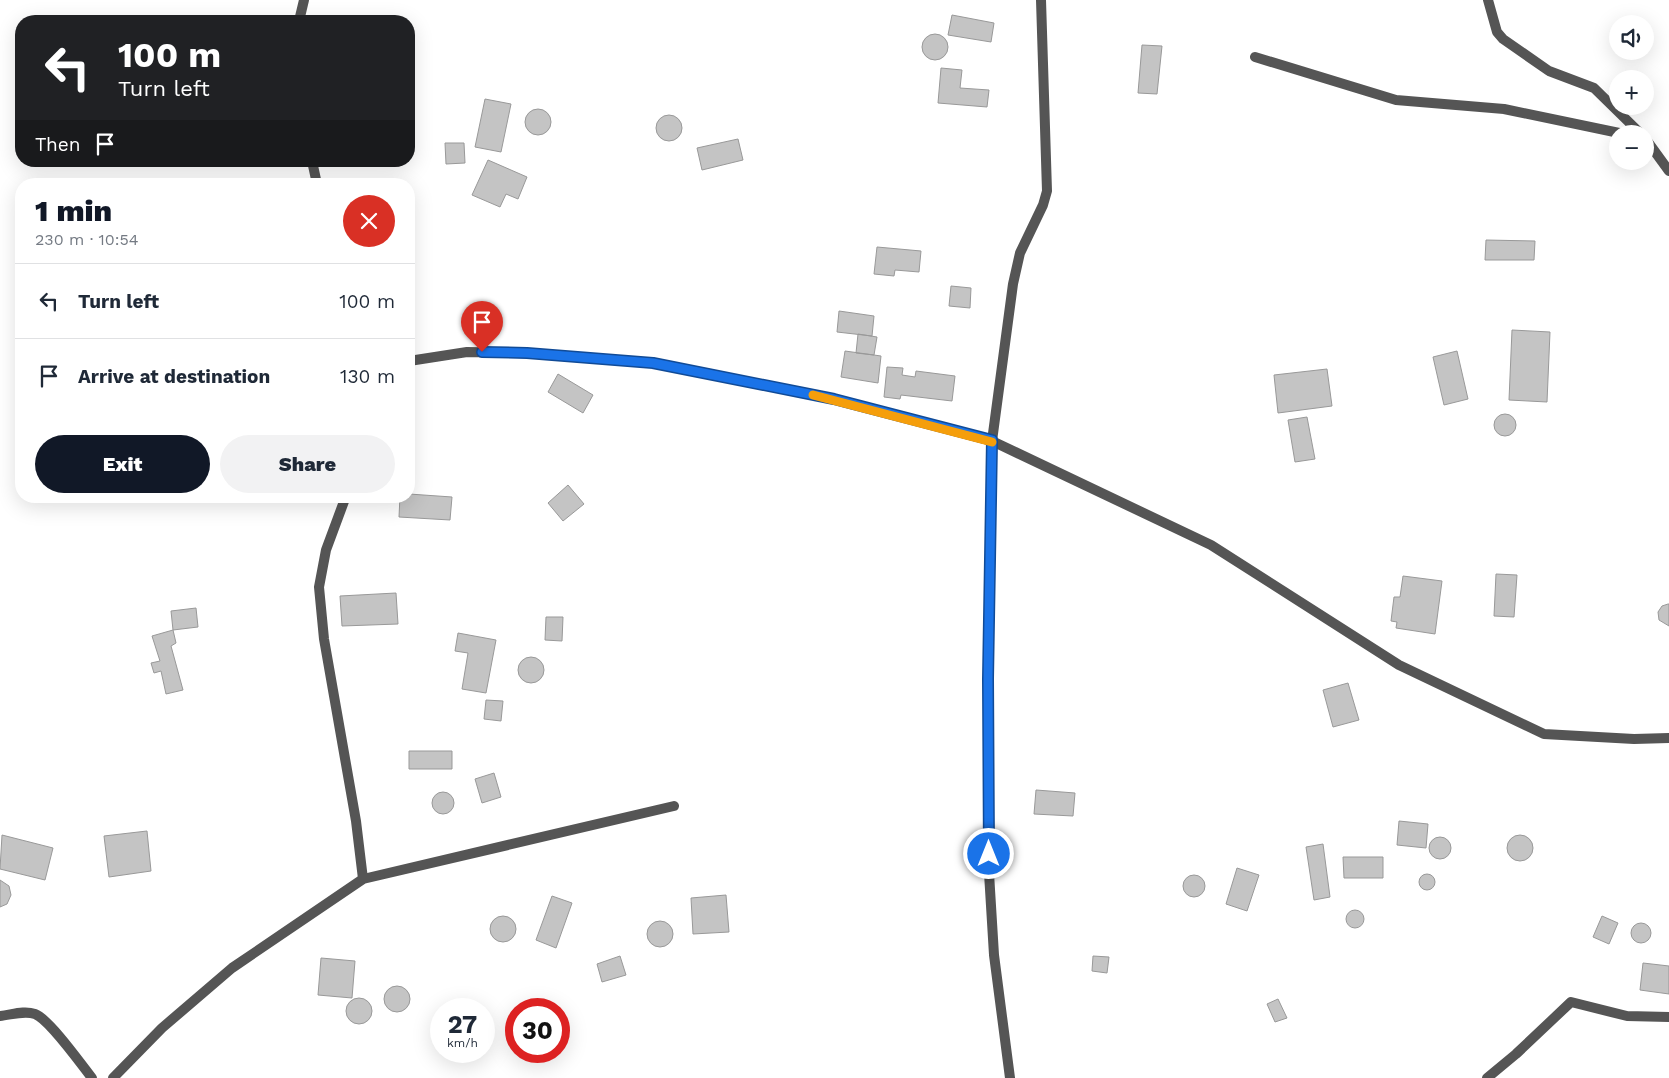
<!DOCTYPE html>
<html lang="en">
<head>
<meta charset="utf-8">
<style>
  :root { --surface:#fff; --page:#f2f2f3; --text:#1f2937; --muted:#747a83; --line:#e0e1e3; --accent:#111827 }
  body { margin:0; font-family:"Work Sans",sans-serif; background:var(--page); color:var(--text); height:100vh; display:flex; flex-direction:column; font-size:19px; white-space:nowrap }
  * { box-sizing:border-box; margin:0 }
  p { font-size:16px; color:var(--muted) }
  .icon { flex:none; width:28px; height:28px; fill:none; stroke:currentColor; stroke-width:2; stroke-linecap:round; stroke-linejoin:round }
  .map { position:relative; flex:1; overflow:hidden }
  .panel { position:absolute; left:15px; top:178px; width:400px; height:325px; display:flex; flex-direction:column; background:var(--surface); border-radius:20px; box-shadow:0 5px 20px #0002 }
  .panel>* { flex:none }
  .top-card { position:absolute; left:15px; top:15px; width:400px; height:152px; border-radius:20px; box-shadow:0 5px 20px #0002; background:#202124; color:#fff; overflow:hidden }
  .fabs { position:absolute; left:1609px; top:15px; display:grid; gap:10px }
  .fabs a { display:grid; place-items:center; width:45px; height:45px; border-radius:50%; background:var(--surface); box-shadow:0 5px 20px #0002; font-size:25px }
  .speed { position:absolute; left:430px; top:998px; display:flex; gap:10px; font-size:25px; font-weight:700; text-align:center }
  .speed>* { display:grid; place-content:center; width:65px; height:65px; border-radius:50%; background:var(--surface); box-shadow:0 5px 20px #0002; line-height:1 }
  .speed small { font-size:12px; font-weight:400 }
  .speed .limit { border:8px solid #d22; background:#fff; color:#111 }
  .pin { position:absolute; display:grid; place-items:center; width:42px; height:42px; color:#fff; margin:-51px -21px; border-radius:50% 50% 50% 0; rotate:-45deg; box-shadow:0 0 5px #0007 }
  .pin .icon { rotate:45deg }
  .me { position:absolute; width:55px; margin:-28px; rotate:0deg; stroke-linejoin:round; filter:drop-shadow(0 0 4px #0008) }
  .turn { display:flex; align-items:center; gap:18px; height:105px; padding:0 20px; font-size:22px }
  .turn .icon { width:65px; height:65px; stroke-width:2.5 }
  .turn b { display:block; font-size:35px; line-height:42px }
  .then { display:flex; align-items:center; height:48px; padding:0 20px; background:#0003; gap:10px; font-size:19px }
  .round { display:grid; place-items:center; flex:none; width:52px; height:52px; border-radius:26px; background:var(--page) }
  .summary { display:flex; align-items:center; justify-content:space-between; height:85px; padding:0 20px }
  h1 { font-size:30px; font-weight:800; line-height:38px; color:var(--accent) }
  .cta { display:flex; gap:10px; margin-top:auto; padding:10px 20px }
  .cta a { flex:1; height:58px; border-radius:30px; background:var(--accent); color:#fff; font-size:20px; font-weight:800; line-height:58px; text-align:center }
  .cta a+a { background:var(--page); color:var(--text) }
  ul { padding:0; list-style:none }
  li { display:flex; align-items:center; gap:15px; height:75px; padding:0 20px; border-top:1px solid var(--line) }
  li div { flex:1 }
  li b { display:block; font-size:19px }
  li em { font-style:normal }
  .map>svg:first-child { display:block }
</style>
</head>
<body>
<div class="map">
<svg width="1669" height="1078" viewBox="0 0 1669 1078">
  <rect width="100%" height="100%" fill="#fff"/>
  <path fill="#c4c4c4" stroke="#999" d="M952,15L994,23L991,42L948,35Z
    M922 47a13 13 0 1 1 26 0a13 13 0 1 1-26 0Z
    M1142,45L1162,46L1157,94L1138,93Z
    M941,68L962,70L960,88L989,90L987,107L938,103Z
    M485,99L511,104L501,152L475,147Z
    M525 122a13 13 0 1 1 26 0a13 13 0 1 1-26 0Z
    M656 128a13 13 0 1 1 26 0a13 13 0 1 1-26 0Z
    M738,139L743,160L702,170L697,148Z
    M445,143H464L465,163L446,164Z
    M488,160L527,177L518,199L506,194L500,207L472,195Z
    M82,161H102V162L83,166Z
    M1486,240L1535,241L1534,260H1485Z
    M877,247L921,251L919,272L895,270L894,276L874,274Z
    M951,286L971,288L970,308L949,306Z
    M839,311L874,316L872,336L837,332Z
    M1512,330L1550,332L1547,402L1509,400Z
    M858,334L877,337L874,355L856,353Z
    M845,351L881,356L878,383L841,377Z
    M1457,351L1468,399L1444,405L1433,357Z
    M887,367L903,368L902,375L915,377L916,371L955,376L952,401L901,395L900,399L884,397Z
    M1327,369L1332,406L1278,413L1274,375Z
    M558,374L593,395L583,413L548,392Z
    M1494 425a11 11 0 1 1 22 0a11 11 0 1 1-22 0Z
    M1307,417L1315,459L1295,462L1288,420Z
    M568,485L584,504L563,521L548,503Z
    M409,494L452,497L450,520L399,517L400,496H409Z
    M1496,574L1517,575L1514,617L1494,616Z
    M1403,576L1442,581L1435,634L1396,628L1397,622L1391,621L1394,597H1400Z
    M396,593L398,624L342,626L340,596Z
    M1668,604H1669V626L1659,620L1658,612L1662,606Z
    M196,608L198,627L173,630L171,611Z
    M546,617H563L562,641L545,640Z
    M173,630L176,643L171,646L183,690L166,694L161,671L154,673L151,663L160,661L152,636Z
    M458,633L496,640L486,693L462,689L468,653L455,651Z
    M518 670a13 13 0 1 1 26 0a13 13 0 1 1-26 0Z
    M1348,683L1359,720L1333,727L1323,690Z
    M486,700L503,701L501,721L484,719Z
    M409,751H452V769H409Z
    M494,773L501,797L482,803L475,779Z
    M1036,790L1075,793L1073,816L1034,814Z
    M432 803a11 11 0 1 1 22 0a11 11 0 1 1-22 0Z
    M1399,821L1428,824L1426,848L1397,845Z
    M147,831L151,871L109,877L104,836Z
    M1507 848a13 13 0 1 1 26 0a13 13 0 1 1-26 0Z
    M2,835L53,848L45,880L0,869Z
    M1429 848a11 11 0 1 1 22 0a11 11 0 1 1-22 0Z
    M1323,844L1330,897L1314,900L1306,847Z
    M1343,857H1383V878H1344Z
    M1237,868L1259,875L1247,911L1226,904Z
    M1419 882a8 8 0 1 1 16 0a8 8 0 1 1-16 0Z
    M1183 886a11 11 0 1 1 22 0a11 11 0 1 1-22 0Z
    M0,880L9,886L11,895L7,904L0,907Z
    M726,895L729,932L693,934L691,898Z
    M552,896L572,903L556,948L536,940Z
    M1346 919a9 9 0 1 1 18 0a9 9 0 1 1-18 0Z
    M490 929a13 13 0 1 1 26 0a13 13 0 1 1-26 0Z
    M1602,916L1618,923L1609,944L1593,937Z
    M647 934a13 13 0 1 1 26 0a13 13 0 1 1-26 0Z
    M1631 933a10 10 0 1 1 20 0a10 10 0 1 1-20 0Z
    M620,956L626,975L602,982L597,964Z
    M1093,956L1109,957L1107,973L1092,971Z
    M321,958L355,961L352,998L318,995Z
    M1643,963L1669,966V994L1640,990Z
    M384 999a13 13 0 1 1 26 0a13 13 0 1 1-26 0Z
    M346 1011a13 13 0 1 1 26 0a13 13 0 1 1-26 0Z
    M1278,999L1287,1018L1275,1022L1267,1004Z"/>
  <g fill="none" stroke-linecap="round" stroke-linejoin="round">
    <path stroke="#555" stroke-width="10" d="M1488,0L1497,32L1503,39L1549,71L1594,88L1641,134
      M299,21L304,0
      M1255,57L1396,100L1504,109L1624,134
      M1645,138L1669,171
      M312,161L317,184
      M409,361L467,352L527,353L653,363L834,399L992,441L1211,545L1399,665L1544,734L1634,739L1669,738
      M363,879L674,806
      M0,1016C11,1015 24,1010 35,1014C49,1019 81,1064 92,1078
      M113,1078L162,1028L232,968L363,879L356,821L324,639L319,587L326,550L346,496
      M1010,1078L994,955L989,873L988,679L992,441L1013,284L1020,253L1043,205L1047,191L1041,0
      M1487,1078L1516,1054L1571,1002L1627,1016L1669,1017"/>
  </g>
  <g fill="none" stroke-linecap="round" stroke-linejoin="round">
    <g stroke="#114b97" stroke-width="12">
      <path id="route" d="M482,352L527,353L653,363L834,399L992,440L988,679L989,854"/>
    </g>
    <use href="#route" stroke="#1a73e8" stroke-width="9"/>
    <path stroke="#f59e0b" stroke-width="9" d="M813,395L992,442"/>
  </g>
</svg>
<div class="fabs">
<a><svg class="icon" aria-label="sound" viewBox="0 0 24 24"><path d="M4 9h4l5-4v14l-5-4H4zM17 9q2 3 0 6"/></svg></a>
<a>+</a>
<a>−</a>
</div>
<div class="speed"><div>27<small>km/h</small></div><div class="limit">30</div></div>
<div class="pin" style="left:482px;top:352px;background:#d93025"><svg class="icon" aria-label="arrive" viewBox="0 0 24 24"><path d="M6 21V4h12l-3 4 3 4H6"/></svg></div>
<svg class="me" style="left:989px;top:854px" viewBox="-20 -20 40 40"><circle r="17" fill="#1a73e8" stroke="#fff" stroke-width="3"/><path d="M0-11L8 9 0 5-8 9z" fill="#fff"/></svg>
<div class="top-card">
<div class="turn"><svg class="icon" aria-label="left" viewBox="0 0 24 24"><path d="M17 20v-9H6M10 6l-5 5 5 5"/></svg><div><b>100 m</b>Turn left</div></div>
<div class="then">Then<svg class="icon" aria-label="arrive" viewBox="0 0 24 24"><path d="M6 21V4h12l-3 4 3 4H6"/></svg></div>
</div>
<section class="panel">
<div class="summary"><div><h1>1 min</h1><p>230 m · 10:54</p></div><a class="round" style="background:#d93025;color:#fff"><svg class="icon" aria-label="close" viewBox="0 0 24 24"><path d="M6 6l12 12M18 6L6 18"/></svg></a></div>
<ul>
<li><svg class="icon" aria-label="left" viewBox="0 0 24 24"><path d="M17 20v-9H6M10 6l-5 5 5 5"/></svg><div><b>Turn left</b></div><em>100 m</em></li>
<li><svg class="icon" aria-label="arrive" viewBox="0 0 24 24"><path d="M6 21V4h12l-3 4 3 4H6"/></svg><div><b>Arrive at destination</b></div><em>130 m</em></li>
</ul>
<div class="cta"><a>Exit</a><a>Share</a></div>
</section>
</div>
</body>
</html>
